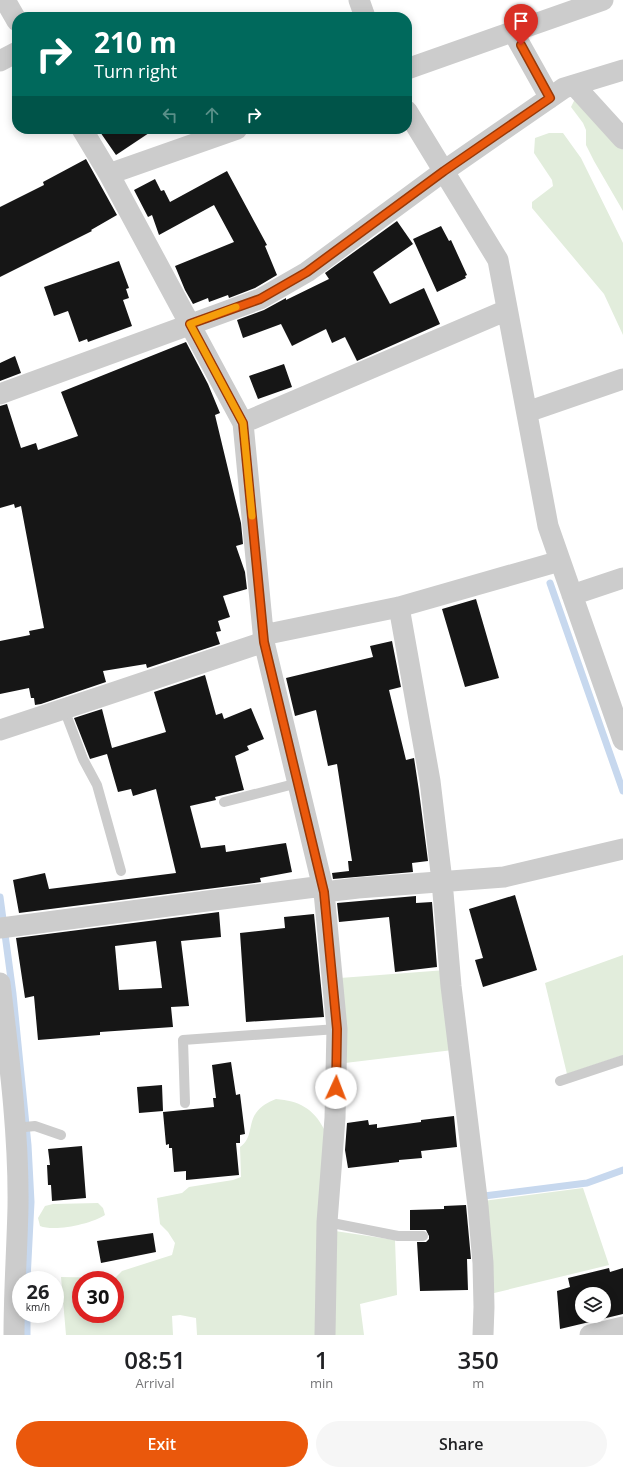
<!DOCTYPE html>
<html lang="en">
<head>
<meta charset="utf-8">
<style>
  :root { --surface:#fff; --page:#f6f6f6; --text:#202124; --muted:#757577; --accent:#ea580c }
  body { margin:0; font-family:"Open Sans",sans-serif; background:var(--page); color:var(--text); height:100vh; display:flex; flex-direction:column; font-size:15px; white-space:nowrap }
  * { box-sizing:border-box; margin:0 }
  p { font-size:13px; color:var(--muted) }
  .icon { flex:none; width:22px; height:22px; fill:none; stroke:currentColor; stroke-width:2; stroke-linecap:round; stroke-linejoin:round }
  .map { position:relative; height:1335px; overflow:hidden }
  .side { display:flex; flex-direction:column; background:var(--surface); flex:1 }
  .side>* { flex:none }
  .top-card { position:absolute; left:12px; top:12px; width:400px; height:122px; border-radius:16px; box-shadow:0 2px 10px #0003; background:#00695c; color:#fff; overflow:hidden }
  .fabs { position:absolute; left:575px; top:1287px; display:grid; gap:8px }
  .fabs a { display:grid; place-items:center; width:36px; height:36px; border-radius:50%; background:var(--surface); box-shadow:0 2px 10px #0003; font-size:20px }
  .speed { position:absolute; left:12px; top:1271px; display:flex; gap:8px; font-size:20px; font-weight:700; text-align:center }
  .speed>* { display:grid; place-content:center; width:52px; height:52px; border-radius:50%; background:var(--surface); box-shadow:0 2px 10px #0003; line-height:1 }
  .speed small { font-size:10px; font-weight:400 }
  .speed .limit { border:6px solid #d22; background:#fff; color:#111 }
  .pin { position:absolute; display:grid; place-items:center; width:34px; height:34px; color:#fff; margin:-41px -17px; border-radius:50% 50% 50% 0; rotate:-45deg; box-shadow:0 0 4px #0007 }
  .pin .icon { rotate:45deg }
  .me { position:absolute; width:44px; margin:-22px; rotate:2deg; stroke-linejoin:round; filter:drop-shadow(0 0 3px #0008) }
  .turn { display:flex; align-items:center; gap:14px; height:84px; padding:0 16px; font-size:18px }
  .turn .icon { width:52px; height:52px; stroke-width:2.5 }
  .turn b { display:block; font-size:28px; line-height:34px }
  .lanes { display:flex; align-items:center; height:38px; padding:0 16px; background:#0003; justify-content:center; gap:20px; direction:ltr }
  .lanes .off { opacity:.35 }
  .eta { display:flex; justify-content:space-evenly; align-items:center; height:68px; text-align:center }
  .eta b { font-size:24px; font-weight:600; line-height:28px }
  .button { display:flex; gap:8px; margin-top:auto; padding:8px 16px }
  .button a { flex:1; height:46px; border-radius:24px; background:var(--accent); color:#fff; font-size:16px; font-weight:600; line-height:46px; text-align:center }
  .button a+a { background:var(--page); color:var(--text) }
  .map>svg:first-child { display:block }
</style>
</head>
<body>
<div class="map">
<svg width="623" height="1335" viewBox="0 0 623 1335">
  <rect width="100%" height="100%" fill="#fff"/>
  <path fill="#e2eddc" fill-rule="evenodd" d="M575,99L594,115L623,150V211L594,161L586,145V130L583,123L571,107Z
    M549,133H563L581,158L623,243V335L604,294L532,208V202L553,186L552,180L534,153L535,138Z
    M623,955V1055L567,1074L545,983Z
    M446,970L453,1050L345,1063L340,978Z
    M276,1099C299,1101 313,1108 324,1129L316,1335H197L196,1318L180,1315L172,1316L173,1335H66L61,1277L115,1278L122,1271L172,1255L175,1243L168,1232L160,1224L157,1198L182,1193L189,1187L233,1180L241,1177L240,1147C253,1138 248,1124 256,1113C261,1106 268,1102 276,1099ZM81,1280H115V1314H81Z
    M583,1188L609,1265L490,1294L483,1201Z
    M98,1203L103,1208L105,1215C91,1224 55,1232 40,1226L38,1218L45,1206L53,1204Z
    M335,1231L395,1240L397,1295L360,1304L364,1335H330Z"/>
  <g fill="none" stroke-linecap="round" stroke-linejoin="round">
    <path stroke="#c7d8ee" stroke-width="7" d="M550,583L623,791
      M0,897L13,994L28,1145L31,1202L27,1280
      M484,1196L587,1183L623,1170
      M27,1314V1335"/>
  </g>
  <path fill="#161616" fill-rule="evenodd" d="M98,129H155L116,155Z
    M86,159L117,215L91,230L92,231L0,277V207L44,185L43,182Z
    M227,171L267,245L265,246L277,275L255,288L229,298L228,295L209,302L208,298L193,304L185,290L175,266L234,242L214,205L159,235L152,215L148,217L134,190L155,179L161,191L164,190L170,202Z
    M397,221L413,244L373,272L390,304L424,288L440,324L357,361L345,337L332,343L326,329L292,346L281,324L243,338L237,320L264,310L286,298V300L329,279L325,273Z
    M441,226L449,241L451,240L467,275L465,276L466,278L437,292L413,239Z
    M119,261L129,288L126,289L129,298L123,300L132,326L88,342L87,339L79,342L68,311L54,316L44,287Z
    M186,342L208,384L220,413L215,415L241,523L243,544L236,546L245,572L247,589L223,596L230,617L218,621L221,631L216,632L220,644L147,668L146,664L103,671L106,682L41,704L35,705L34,698H31L29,688L0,694V641L30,635L29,631L44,628L21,506L15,508L14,504L0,508V406L7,404L21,448L36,443L38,450L78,436L61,392Z
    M15,356L21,373L0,381V363Z
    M284,364L292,387L258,399L249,376Z
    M476,599L499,678L465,687L442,609Z
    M392,641L401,687L389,690L406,760L414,758L419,791L428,861L412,863L413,872L333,879L332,873L349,871L348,861H352L337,764L328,766L316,710L295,716L286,678L373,657L370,646Z
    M205,675L216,715L222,713L224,719L251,708L264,739L247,746L249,750L235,756L244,790L215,797L216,800L190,806L201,848L225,845L226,852L286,843L292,872L260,878L261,882L19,913L13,880L45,873L49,889L176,873L156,789L133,796L131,789L118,792L107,754L90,759L74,718L102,709L112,748L166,732L154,692Z
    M515,895L537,970L483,987L475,960L483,958L469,909Z
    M416,896V903L432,902L437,967L395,972L389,917L339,922L337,903Z
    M219,912L221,937L181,941L189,1006L171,1007L173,1027L100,1032V1035L38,1040L34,996L25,998L16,938ZM156,941L162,988L119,990L115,946Z
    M314,914L324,1017L246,1022L240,933L285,928L284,917Z
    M231,1062L236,1095L240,1094L245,1134L240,1135V1143H236L239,1175L186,1180V1171L174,1172L172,1148H169V1144L166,1145L163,1112L214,1107L213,1098H216L212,1065Z
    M162,1085L163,1111L139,1113L137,1087Z
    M454,1116L457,1147L421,1151L422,1158L399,1160V1162L348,1168L345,1150L347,1123L368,1120L369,1125L377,1124V1128L421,1122V1120Z
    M82,1146L86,1198L52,1201L51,1185H48L47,1165H50L48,1149Z
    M466,1205L471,1259H467L468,1290L420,1291L417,1242H426L429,1239V1236L426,1230H410V1210L444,1209V1206Z
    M153,1233L156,1252L101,1263L97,1241Z
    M609,1268L610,1272L623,1268V1314L560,1329L557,1291L570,1287L568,1278ZM582,1294H604V1316H582Z"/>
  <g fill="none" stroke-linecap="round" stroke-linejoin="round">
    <path stroke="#ccc" stroke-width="10" d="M64,709L83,759L97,785L121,871
      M224,802L298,783
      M560,1081L623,1060
      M185,1103L183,1040L337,1029
      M15,1128L35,1126L61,1135
      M327,1222L398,1236H423"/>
    <path stroke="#ccc" stroke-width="21" d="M5,0L17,21
      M359,0L365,17
      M513,32L550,98
      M0,61L17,52
      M407,69L603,0
      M574,85L623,139
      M407,111L498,260L548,526L623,740
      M82,129L109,174L243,423L264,642L324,892L337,1029L335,1118L327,1222L325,1335
      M109,174L237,129
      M0,394L260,299L307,272L444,171L564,88L623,70
      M527,412L623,379
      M243,423L507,310
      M572,595L623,578
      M399,607L430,781L442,881L451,986L478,1206L483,1263L484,1307L483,1335
      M263,635L399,607L560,561
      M0,730L112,693L264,642
      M324,892L358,888L504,877L623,849
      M0,928L323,886
      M0,983C9,1058 19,1133 18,1207C17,1250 14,1292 14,1335
      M590,1335L623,1327"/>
  </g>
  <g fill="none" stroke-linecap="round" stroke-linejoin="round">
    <g stroke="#983908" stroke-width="10">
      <path id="route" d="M336,1088L337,1029L324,892L264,642L243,423L190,324L260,299L307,272L444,171L550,98L521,45"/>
    </g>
    <use href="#route" stroke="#ea580c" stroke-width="7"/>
    <path stroke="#f59e0b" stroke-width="7" d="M236,307L190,324L243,423L252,516"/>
  </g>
</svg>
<div class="fabs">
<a><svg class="icon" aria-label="layers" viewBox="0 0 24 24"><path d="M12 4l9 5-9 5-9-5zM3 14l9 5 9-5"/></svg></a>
</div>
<div class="speed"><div>26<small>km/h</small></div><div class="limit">30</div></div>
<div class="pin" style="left:521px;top:45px;background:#d93025"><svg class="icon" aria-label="arrive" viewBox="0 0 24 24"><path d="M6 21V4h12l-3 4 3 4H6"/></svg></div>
<svg class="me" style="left:336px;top:1088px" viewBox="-20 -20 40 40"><circle r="19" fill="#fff"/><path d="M0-13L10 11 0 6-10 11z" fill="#ea580c"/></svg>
<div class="top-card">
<div class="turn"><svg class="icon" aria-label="right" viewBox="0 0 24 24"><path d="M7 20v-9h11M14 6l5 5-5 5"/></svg><div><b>210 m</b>Turn right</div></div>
<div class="lanes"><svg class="icon off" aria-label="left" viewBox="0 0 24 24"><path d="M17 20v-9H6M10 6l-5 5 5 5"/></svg><svg class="icon off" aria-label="ahead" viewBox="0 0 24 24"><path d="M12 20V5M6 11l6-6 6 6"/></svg><svg class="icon" aria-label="right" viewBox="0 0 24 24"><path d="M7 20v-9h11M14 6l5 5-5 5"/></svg></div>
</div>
</div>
<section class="side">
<div class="eta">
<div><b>08:51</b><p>Arrival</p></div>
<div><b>1</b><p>min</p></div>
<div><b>350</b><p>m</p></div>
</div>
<div class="button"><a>Exit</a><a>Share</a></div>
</section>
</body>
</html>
